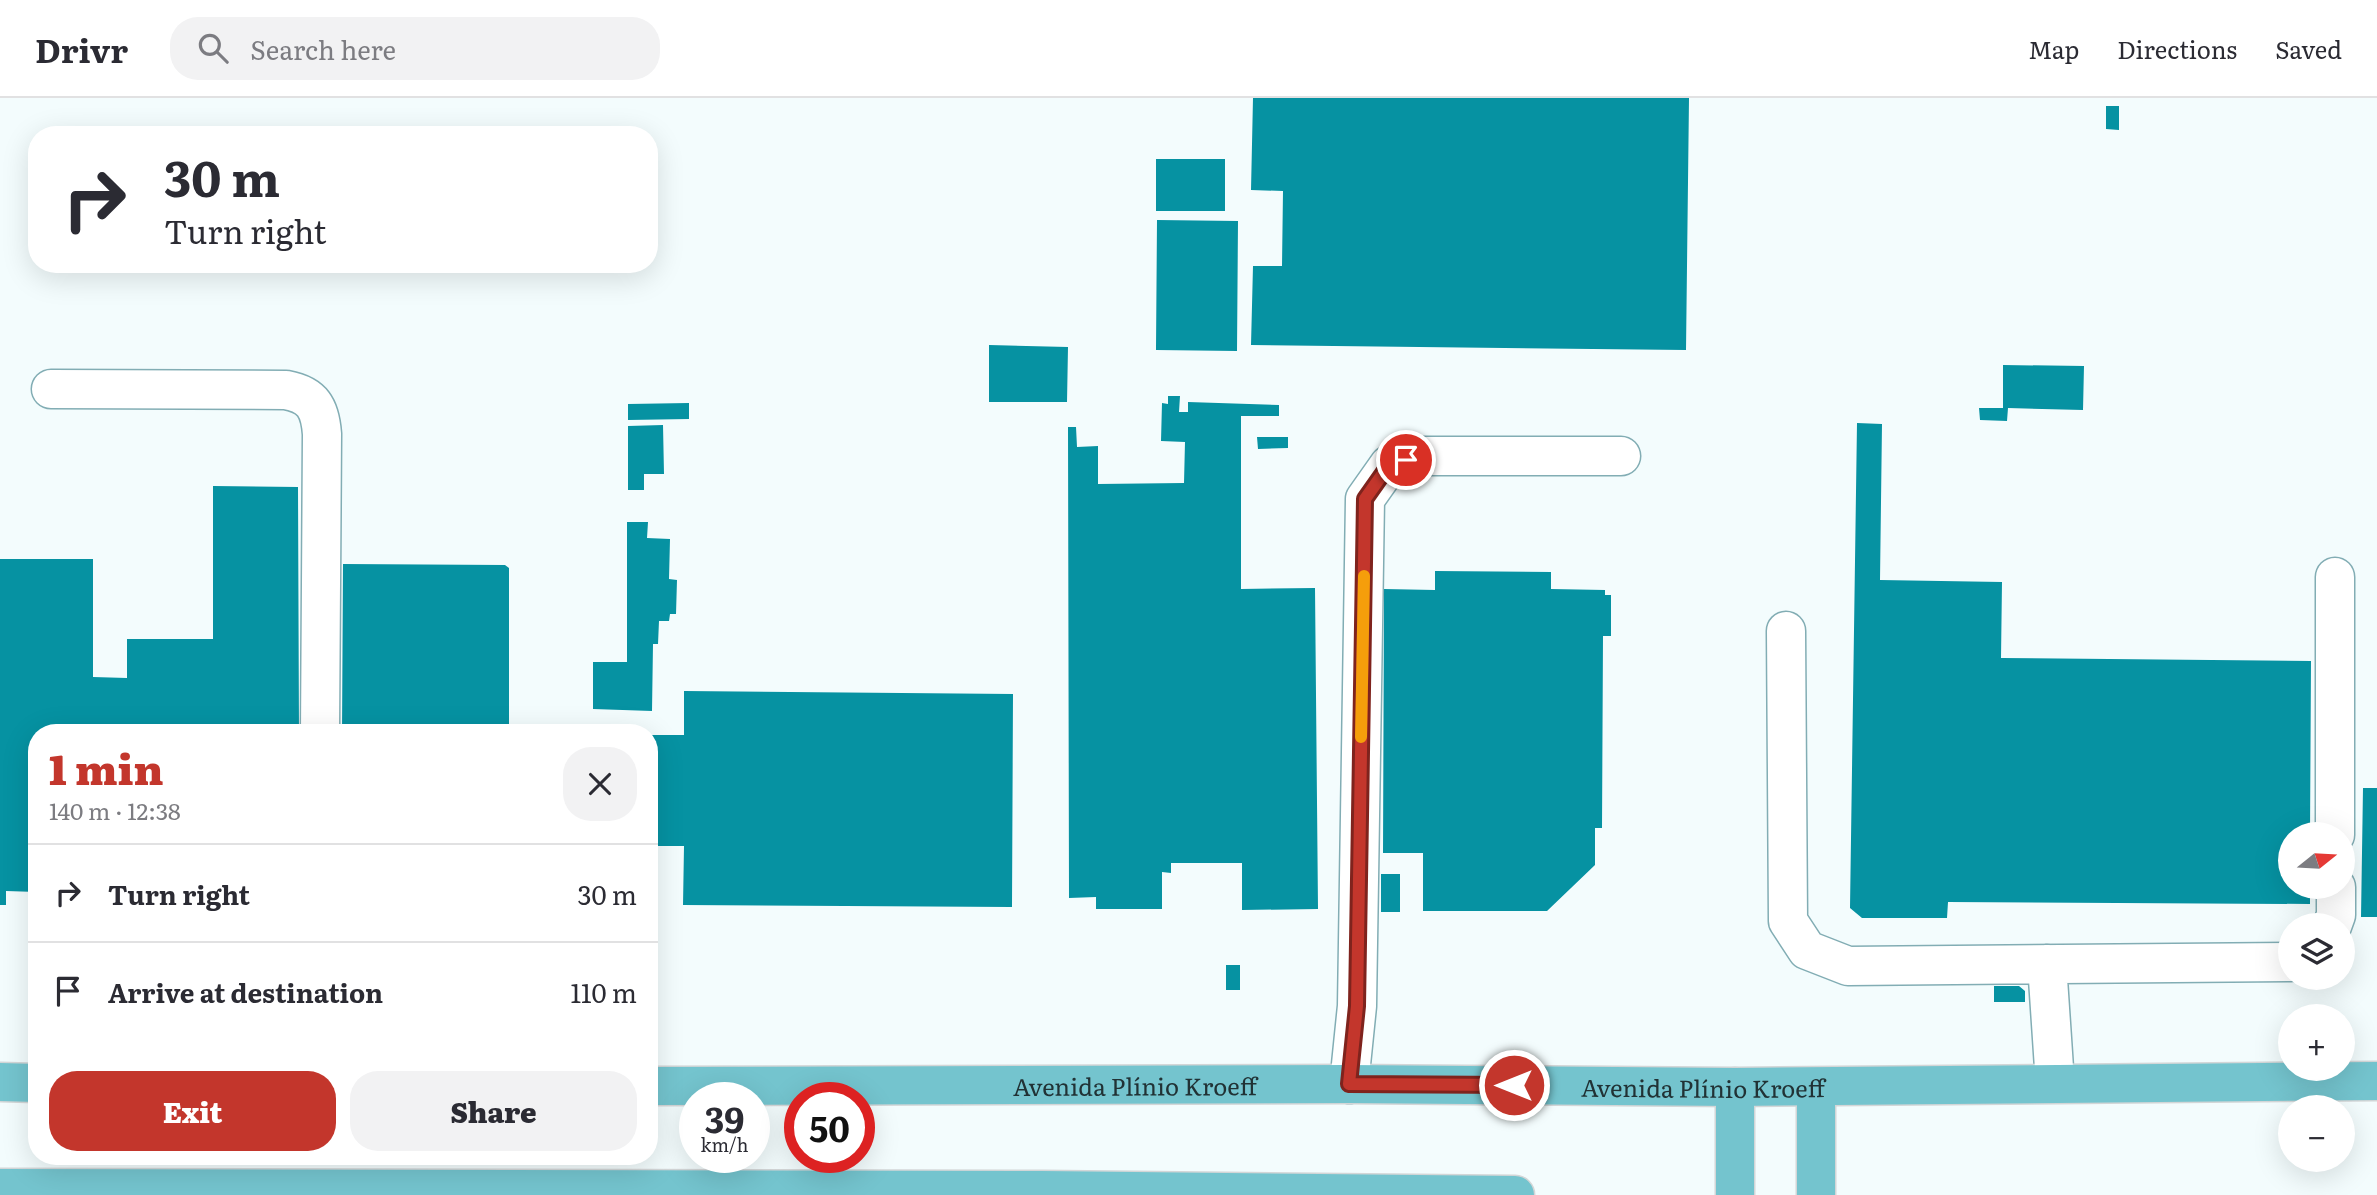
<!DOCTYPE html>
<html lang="en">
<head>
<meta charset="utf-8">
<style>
  :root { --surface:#fff; --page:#f2f2f3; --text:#2b2b33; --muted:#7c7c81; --line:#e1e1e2; --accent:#c3362c }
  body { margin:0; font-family:Literata,serif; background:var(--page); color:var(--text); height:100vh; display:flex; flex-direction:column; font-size:26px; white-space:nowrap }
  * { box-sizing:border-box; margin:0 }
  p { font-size:23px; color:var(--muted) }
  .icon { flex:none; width:38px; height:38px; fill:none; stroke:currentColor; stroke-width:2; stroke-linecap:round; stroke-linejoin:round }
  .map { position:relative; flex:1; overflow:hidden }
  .sheet { position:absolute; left:28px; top:626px; width:630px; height:441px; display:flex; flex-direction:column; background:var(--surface); border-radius:28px; box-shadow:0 7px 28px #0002 }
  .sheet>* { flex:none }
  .hud { position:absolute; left:28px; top:28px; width:630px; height:147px; border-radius:28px; box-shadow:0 7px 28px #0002; background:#fff; color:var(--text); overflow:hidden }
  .needle { width:46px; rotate:72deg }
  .buttons { position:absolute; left:2278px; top:724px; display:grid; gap:14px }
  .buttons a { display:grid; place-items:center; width:77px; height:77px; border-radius:50%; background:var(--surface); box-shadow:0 7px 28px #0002; font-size:35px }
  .speed { position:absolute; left:679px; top:984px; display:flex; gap:14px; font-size:35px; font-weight:700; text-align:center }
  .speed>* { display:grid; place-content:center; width:91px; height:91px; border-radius:50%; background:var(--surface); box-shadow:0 7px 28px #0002; line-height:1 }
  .speed small { font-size:18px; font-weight:400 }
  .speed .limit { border:10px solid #d22; background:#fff; color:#111 }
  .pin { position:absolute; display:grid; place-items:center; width:60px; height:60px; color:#fff; margin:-30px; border:4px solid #fff; border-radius:50%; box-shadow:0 2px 7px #0007 }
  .me { position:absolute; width:77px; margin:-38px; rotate:270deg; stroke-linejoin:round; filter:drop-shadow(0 0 5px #0008) }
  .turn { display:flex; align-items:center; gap:24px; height:147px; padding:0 21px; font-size:32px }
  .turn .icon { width:91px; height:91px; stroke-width:2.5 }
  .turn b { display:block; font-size:49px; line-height:60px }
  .round { display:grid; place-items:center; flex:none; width:74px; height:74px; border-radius:28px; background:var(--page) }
  .overview { display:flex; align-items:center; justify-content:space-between; height:119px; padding:0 21px }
  h1 { font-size:42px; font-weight:800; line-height:52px; color:var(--accent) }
  .cta { display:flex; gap:14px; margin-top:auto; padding:14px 21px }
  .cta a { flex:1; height:80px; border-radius:28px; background:var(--accent); color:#fff; font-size:28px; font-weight:800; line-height:80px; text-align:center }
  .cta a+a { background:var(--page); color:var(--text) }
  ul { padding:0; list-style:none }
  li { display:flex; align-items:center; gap:21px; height:98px; padding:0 21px; border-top:2px solid var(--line) }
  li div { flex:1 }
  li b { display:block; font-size:26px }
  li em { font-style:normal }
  header { display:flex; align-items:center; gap:42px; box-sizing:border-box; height:98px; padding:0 35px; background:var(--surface); border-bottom:2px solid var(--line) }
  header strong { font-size:33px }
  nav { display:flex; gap:38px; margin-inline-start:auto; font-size:24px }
  .search { width:490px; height:63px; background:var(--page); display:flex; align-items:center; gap:18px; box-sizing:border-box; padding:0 24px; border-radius:28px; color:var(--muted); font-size:26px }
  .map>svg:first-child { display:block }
</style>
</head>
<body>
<header>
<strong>Drivr</strong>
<div class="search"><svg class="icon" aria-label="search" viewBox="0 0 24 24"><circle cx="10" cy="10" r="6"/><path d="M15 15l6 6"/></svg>Search here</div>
<nav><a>Map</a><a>Directions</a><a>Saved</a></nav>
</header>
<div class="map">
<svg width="2377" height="1097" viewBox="0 0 2377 1097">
  <rect width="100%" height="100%" fill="#f3fcfd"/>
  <path fill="#0692a2" d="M1253,0H1689L1686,252L1251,247L1253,168H1282L1283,93L1251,92Z
    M2106,8H2119V32L2106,31Z
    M1156,61H1225V113H1156Z
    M1157,122L1238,123L1237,253L1156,252Z
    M989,247L1068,249L1067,304H989Z
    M2003,267L2084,268L2083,312L2008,310L2007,323L1980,322L1979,310H2003Z
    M1168,298H1180L1179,314H1188V304L1279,307V318H1241V491L1315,490L1318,811L1242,812V765H1171V775L1162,774V811H1096V799L1069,800L1068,329H1076L1077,349L1098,348V386L1184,385L1185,344L1161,343L1162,305L1168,306Z
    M689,305V321L628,322V306Z
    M1857,325L1882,326L1880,482L2002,484L2001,560L2311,563L2310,737H2291V789H2310V806L1948,804L1947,820H1862L1850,810Z
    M663,327L664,376H644V392H628V328Z
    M1257,339H1288V350L1258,351Z
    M213,388L298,389L299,635H37V794L6,793V807H0V461H93V579L127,580V541H213Z
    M627,424H648L647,440L670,441L669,481L677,482L676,516H670L669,523H659L658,546H653L652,613L593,611V564H627Z
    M343,466L505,467L509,470V635H342Z
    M1435,473L1551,474V491L1605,492V497H1611V538H1603L1602,730H1595V767L1547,813H1423V755H1383L1384,491L1435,492Z
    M684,593L1013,596L1012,809L683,807L684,748H649V637H684Z
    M2363,690H2377V819H2361Z
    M1381,776H1400V814H1381Z
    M1226,867H1240V892H1226Z
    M1994,888H2019L2025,893V904H1994Z"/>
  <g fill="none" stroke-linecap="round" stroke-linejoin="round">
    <g stroke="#82adb4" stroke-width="41">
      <path id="minor" d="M51,291L286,292C313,297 320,310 322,336L320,635
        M2335,479V737
        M1786,533L1788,823L1807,852L1848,868L2291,864
        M2332,828L2336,817V789
        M2047,866L2055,985
        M1349,986L1357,908L1365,401L1389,367L1422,358H1621"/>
    </g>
    <g stroke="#d3d6d7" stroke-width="41">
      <g id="major">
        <path d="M0,984L37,985"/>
        <path id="s1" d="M649,988L1349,986L1735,989L2377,983"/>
        <path d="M1735,989V1097"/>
        <path d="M1816,989V1097"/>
        <path d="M0,1090L1042,1092L1515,1097"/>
      </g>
    </g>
    <use href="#minor" stroke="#fff" stroke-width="38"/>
    <use href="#major" stroke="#74c4ce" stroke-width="38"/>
  </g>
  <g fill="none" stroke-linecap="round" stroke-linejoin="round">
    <g stroke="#7f231d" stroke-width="18">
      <path id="route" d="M1406,362L1389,367L1365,401L1357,908L1349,986L1514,987"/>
    </g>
    <use href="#route" stroke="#c3362c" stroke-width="12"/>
    <path stroke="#f59e0b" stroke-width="12" d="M1361,639L1364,478"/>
  </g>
  <g text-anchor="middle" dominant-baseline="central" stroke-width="5" stroke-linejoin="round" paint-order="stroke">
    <g font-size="24" fill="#213235" stroke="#f3fcfd">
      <text stroke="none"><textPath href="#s1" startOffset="486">Avenida Plínio Kroeff</textPath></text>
      <text stroke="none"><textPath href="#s1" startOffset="1054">Avenida Plínio Kroeff</textPath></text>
    </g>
  </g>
</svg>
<div class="buttons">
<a><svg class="needle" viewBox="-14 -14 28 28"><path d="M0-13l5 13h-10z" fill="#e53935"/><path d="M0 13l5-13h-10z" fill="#7c7c81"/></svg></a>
<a><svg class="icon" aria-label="layers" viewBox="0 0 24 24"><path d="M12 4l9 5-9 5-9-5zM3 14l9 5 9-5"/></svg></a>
<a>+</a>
<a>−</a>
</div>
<div class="speed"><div>39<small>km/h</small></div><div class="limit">50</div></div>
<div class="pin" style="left:1406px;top:362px;background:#d93025"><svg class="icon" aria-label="arrive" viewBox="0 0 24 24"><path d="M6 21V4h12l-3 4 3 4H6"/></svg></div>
<svg class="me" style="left:1514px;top:987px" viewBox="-20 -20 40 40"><circle r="17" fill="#c3362c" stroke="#fff" stroke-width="3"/><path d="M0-11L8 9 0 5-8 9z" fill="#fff"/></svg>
<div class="hud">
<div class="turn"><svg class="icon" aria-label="right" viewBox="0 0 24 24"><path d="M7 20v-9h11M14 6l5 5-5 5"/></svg><div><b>30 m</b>Turn right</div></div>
</div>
<section class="sheet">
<div class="overview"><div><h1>1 min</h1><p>140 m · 12:38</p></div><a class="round"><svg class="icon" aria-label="close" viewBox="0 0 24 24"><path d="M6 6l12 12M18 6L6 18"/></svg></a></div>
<ul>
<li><svg class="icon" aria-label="right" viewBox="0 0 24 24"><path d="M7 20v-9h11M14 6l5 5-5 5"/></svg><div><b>Turn right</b></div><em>30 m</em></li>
<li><svg class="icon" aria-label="arrive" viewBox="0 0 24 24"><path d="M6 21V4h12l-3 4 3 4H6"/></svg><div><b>Arrive at destination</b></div><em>110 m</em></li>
</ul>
<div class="cta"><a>Exit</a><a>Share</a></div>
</section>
</div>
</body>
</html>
